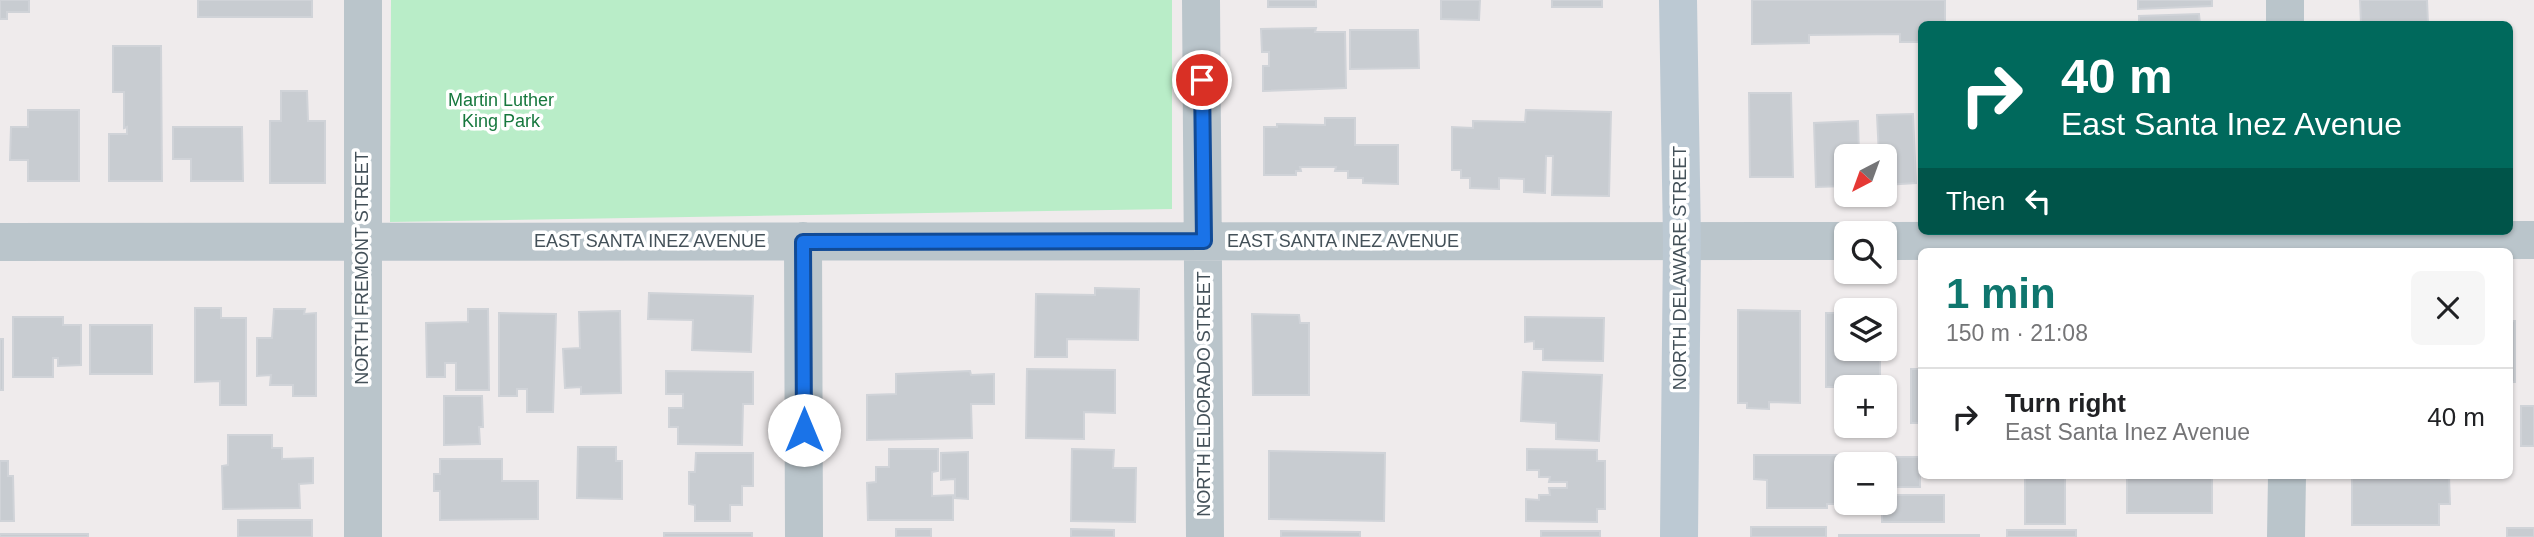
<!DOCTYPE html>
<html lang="en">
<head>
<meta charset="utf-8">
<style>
  :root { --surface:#fff; --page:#f6f6f6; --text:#202124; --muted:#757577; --line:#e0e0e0; --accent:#0f766e }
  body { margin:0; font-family:Arial,sans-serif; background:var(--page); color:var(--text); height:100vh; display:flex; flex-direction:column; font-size:26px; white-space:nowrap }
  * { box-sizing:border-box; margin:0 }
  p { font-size:23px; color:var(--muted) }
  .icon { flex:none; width:38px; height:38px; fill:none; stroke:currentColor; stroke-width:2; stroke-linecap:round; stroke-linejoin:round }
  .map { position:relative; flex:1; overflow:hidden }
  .drawer { position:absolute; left:1918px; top:248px; width:595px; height:231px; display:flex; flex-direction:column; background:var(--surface); border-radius:10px; box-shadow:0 2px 5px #0004 }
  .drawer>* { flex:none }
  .hud { position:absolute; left:1918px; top:21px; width:595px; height:214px; border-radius:10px; box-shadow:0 2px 5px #0004; background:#00695c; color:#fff; overflow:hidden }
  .needle { width:46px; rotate:221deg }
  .controls { position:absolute; left:1834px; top:144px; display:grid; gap:14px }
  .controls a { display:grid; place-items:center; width:63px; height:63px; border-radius:10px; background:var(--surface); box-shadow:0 2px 5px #0004; font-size:35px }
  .pin { position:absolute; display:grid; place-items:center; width:60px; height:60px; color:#fff; margin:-30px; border:4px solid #fff; border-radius:50%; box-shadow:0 2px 7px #0007 }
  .me { position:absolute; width:77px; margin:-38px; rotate:0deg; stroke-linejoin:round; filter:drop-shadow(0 0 5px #0008) }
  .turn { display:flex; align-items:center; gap:24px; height:147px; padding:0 28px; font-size:32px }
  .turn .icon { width:91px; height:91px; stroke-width:2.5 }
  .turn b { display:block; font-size:49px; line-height:60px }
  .then { display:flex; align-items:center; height:66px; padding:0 28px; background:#0003; gap:14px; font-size:26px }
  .round { display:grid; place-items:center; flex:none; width:74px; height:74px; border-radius:10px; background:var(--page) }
  .head { display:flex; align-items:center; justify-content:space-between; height:119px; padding:0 28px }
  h1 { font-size:42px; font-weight:800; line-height:52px; color:var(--accent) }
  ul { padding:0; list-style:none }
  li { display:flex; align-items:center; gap:21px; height:98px; padding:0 28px; border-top:2px solid var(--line) }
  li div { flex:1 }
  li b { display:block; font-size:26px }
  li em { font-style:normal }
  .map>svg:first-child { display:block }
</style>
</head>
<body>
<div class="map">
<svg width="2534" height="537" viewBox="0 0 2534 537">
  <rect width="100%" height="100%" fill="#efebec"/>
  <path fill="#b9edc8" d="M391,0H1172V209L390,222Z"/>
  <path fill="#c8ccd1" stroke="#d0d3d8" stroke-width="2" d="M0,0H29V12H7V19H0Z
    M198,0H312V17H198Z
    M1268,0H1316V7H1268Z
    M1441,0H1480L1479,20L1441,19Z
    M1552,0H1602V7H1552Z
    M1752,0H1945V24H1922V42H1900V34L1809,35V43L1752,44Z
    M2138,0H2212V6L2138,9Z
    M2360,0H2427L2428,24H2361Z
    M2199,14L2200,24H2139V16Z
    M1316,28L1315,32H1345L1346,88L1263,91V66H1269V52H1262L1261,29Z
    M1350,30H1418L1419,68L1350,69Z
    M113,46H161L162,181H109V134H127V127L124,128V92H113Z
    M281,91H307L308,121H325V183H270V121H281Z
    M1749,93H1791L1793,177H1750Z
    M28,110H79V181H28V160H10L11,127H28Z
    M1526,110L1611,112L1609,196L1552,195L1553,156H1546L1545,193L1524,192V179L1499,178V189L1470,188V178H1461V170H1452V127L1473,128V121L1525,122Z
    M1913,114L1916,183L1885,185V156H1879L1877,115Z
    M1325,118H1355V145H1398V184L1363,183V178H1348V171H1335L1336,167H1300L1301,171H1296V175H1264V127H1277V124L1325,125Z
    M1858,121L1859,156H1846V186L1816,187L1814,123Z
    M173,127H242L243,181H191V159H173Z
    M1095,288L1139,289L1138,340L1067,339V357H1035L1036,294L1095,295Z
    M649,293L753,296L751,352L692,350L693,320L648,319Z
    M195,308H221V318H246V405H220V381L195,382Z
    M274,309H305L304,314L316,313V396H293V385H270L271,375L257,376V338H272Z
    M468,309H488L489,390H456V363H445V377H427L426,323L468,322Z
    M1738,310L1800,311V403L1769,402V409L1747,408V403H1738Z
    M620,311L621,393L581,394V387L565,388L563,349L580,348L579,312Z
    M499,313L556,314L553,412H527V389H517V396H499Z
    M1826,313H1846V348H1880V387H1826Z
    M1252,314L1299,315L1300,323H1309V395H1253Z
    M13,317H63V325H81V365L58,366V358H53V377H13Z
    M1525,317L1604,318L1603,361L1543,360V349H1534V341L1525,342Z
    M2510,321H2515V382H2510Z
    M90,325H152V374H90Z
    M0,339H3V390H0Z
    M1027,369L1115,370V413L1084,412V439L1026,438Z
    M1911,369H1922V423H1911Z
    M666,371L753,372V404H743L742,445L678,444V427H669V408H683V394H666Z
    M970,371L971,375L994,374V404H971L972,438L867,440V395L896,394V374Z
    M1523,372L1602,375L1599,441L1556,439V423L1521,421Z
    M444,396H482L483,427H479L480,444L444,445Z
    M2521,406H2534V446H2521Z
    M228,435H272V448H282V459L313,458V483L299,484L300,508L223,509L222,466L228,465Z
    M578,447H616V461H622V499L577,498Z
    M889,449H938V471L932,472V496L953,495V520H868L867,483L876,482V467H889Z
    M1072,449L1114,450L1113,468H1136L1135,522L1071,521Z
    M1527,449L1597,450V461H1605V509H1597V522L1526,521V499L1539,500V495H1550L1549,488H1567V482H1549L1550,477H1539V470H1527Z
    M1269,451L1385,453L1384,521L1269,519Z
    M968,452V499L955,498V479L941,480V453Z
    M696,453H753V486H742V505H730V521H695V505L689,504V472H695Z
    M1754,455H1874V464H1846L1848,504H1827V508H1767V480L1754,479Z
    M1883,457H1920V487H1885Z
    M440,459H502V481H538V519L440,520V491H434V474H440Z
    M0,461H8V476H13L14,521H0Z
    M2025,476H2065V524H2025Z
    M2127,476H2212V513H2127Z
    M2352,476H2449L2450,504H2439V525H2352Z
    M1885,495H1944V522H1882V502H1885Z
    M238,520H312V537H238Z
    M1751,527H1826V537H1751Z
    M2507,528H2534V537H2507Z
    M896,529H931V537H896Z
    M1071,529L1114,530V537H1071Z
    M2007,530H2076V537H2007Z
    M1281,531L1360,532V537H1281Z
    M1541,531H1600V537H1541Z
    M664,533H752V537H664Z
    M0,534H88V537H0Z
    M1839,535H1979V537H1839Z"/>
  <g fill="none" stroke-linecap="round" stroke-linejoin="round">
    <path stroke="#bac5cb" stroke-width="38" d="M1201,0L1205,537
      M2285,0V24
      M803,241L804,537
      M1885,241L2534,240
      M0,242L1846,241
      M363,537V0
      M2286,537L2287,476"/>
    <path stroke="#bcc9d3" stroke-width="38" d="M1678,0L1682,241L1679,537"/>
  </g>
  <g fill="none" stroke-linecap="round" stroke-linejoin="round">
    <g stroke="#114b97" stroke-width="18">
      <path id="route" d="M804,430L803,242L1204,241L1202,80"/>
    </g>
    <use href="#route" stroke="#1a73e8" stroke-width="12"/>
  </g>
  <g text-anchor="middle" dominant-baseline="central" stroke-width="7" stroke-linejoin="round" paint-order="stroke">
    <g font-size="18" fill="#17783e" stroke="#fff">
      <text x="501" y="100">Martin Luther<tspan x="501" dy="21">King Park</tspan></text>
    </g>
    <g font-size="18" fill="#445159" stroke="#fff">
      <text x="650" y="241">EAST SANTA INEZ AVENUE</text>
      <text x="1343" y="241">EAST SANTA INEZ AVENUE</text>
      <text transform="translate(362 268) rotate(-90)">NORTH FREMONT STREET</text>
      <text transform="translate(1680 268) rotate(-90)">NORTH DELAWARE STREET</text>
      <text transform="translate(1204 394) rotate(-90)">NORTH ELDORADO STREET</text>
    </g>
  </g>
</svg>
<div class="controls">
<a><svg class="needle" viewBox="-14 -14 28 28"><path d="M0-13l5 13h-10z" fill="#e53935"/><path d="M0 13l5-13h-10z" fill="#757577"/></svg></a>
<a><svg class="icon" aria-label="search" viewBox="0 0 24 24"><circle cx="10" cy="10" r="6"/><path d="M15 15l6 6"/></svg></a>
<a><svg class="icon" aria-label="layers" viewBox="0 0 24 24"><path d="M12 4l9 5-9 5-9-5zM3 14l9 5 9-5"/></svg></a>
<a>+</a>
<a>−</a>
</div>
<div class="pin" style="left:1202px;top:80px;background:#d93025"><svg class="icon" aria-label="arrive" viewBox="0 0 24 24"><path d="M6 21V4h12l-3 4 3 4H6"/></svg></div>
<svg class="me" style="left:804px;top:430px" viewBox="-20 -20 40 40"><circle r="19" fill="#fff"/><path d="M0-13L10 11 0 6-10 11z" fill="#1a73e8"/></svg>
<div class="hud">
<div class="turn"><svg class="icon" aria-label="right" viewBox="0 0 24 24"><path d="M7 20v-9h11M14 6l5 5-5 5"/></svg><div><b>40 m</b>East Santa Inez Avenue</div></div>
<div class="then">Then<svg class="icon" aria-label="left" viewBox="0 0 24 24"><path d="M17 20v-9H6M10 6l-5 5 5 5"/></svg></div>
</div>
<section class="drawer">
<div class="head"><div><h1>1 min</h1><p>150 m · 21:08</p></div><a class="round"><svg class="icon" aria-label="close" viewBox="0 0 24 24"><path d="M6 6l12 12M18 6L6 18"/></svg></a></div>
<ul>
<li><svg class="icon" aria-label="right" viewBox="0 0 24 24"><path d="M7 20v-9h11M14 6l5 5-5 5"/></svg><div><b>Turn right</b><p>East Santa Inez Avenue</p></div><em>40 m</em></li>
</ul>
</section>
</div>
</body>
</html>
